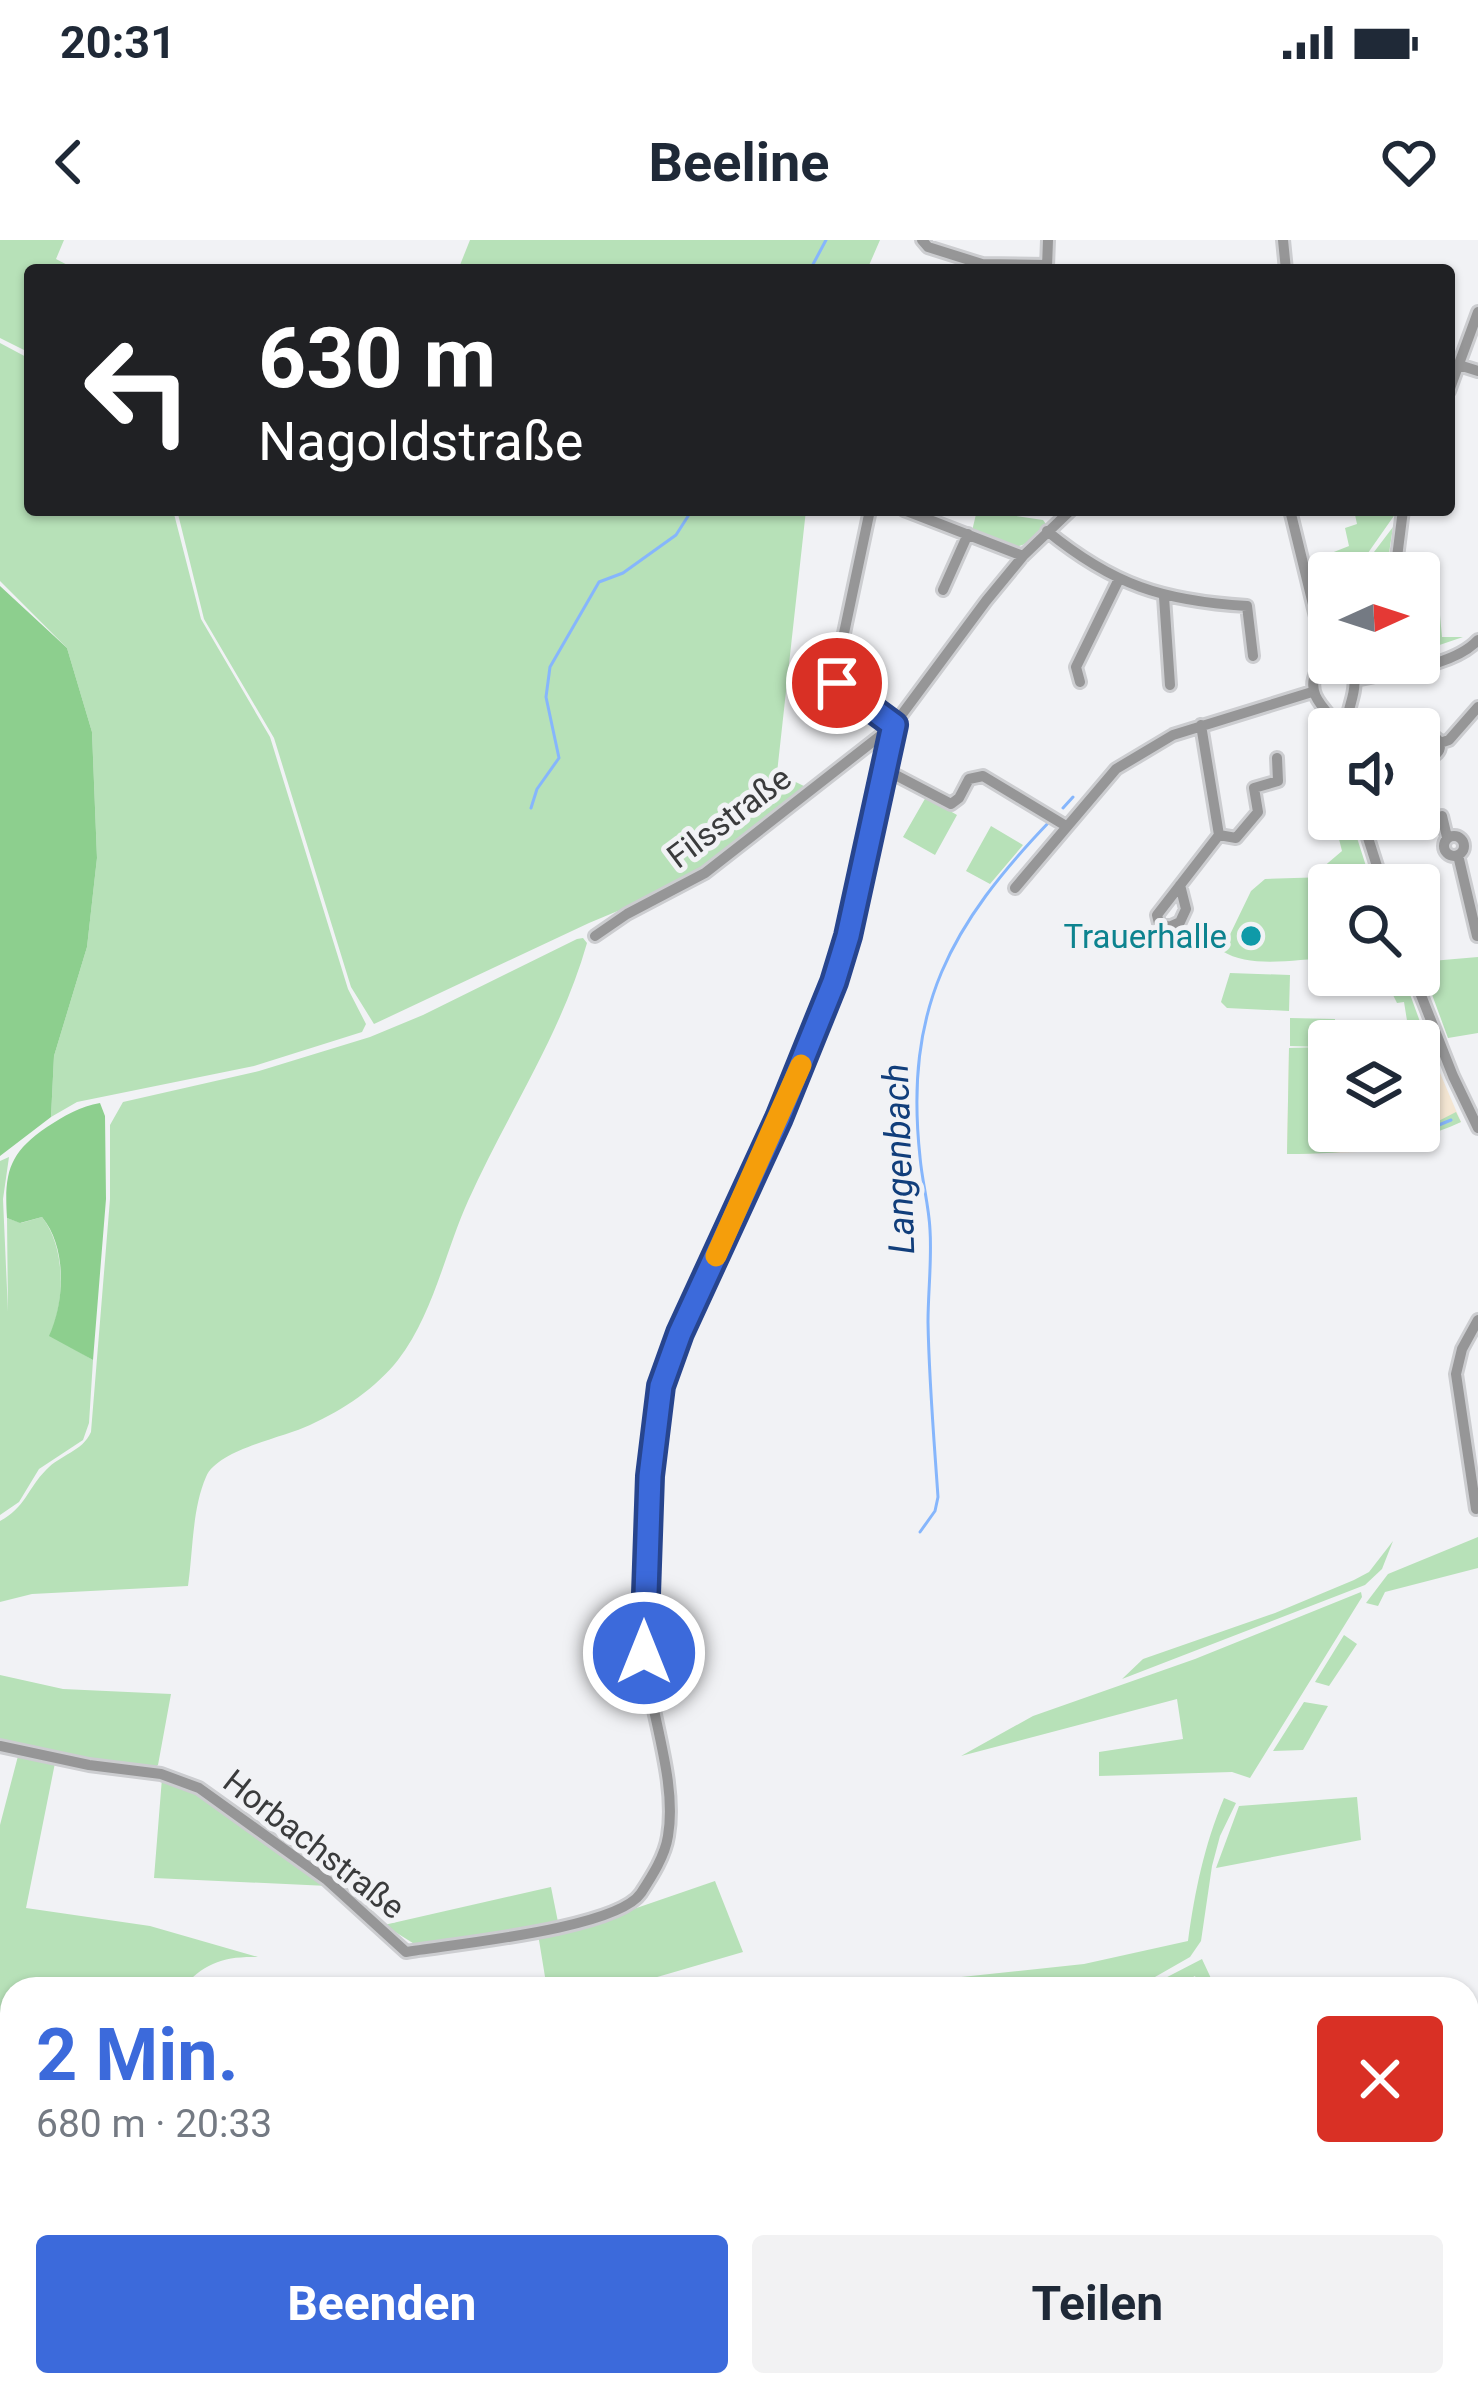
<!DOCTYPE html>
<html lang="de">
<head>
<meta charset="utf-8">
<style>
  :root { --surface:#fff; --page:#f2f2f3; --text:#1f2937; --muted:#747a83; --accent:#3c6adb }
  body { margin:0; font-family:Roboto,sans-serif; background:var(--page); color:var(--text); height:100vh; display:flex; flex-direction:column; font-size:45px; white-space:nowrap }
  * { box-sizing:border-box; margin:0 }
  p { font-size:39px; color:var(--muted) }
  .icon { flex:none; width:66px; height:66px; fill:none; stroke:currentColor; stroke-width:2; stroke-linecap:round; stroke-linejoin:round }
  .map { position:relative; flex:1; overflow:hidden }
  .drawer { position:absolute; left:0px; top:1737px; width:1479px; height:420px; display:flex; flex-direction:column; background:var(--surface); border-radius:36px 36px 0 0; box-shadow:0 3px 9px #0004 }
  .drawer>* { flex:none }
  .guide { position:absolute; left:24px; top:24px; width:1431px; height:252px; border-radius:12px; box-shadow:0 3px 9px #0004; background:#202124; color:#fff; overflow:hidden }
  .needle { width:78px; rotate:87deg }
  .fabs { position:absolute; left:1308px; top:312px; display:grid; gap:24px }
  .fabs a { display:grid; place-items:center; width:132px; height:132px; border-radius:12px; background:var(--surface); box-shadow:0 3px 9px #0004; font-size:60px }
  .pin { position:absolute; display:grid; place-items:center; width:102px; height:102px; color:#fff; margin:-51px; border:6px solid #fff; border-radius:50%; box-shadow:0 3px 12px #0007 }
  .me { position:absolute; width:132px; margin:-66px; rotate:0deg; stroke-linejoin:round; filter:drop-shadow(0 0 9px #0008) }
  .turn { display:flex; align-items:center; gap:42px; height:252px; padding:0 36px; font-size:54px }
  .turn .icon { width:156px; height:156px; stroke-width:2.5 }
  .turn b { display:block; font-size:84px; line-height:102px }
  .round { display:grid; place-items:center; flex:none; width:126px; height:126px; border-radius:12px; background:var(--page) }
  .summary { display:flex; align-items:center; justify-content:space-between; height:204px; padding:0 36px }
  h1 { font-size:72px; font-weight:700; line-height:90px; color:var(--accent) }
  .action { display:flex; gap:24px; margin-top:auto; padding:24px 36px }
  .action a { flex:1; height:138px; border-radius:12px; background:var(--accent); color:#fff; font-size:48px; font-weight:700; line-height:138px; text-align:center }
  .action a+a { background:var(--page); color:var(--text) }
  .status { display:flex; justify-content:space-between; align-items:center; height:84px; padding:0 60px; background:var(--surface); direction:ltr }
  .status svg { height:33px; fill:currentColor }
  header { display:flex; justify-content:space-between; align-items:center; height:156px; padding:0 36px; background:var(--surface); font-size:54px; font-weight:700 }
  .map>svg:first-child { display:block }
</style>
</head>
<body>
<div class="status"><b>20:31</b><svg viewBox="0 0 49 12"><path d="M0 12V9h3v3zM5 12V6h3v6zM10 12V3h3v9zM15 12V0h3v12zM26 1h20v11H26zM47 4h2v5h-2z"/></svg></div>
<header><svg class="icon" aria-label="back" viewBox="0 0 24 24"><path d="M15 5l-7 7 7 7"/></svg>Beeline<svg class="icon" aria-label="heart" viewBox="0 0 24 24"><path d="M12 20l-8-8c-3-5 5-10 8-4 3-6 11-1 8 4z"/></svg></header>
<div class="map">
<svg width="1478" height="2157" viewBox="0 0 1478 2157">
  <rect width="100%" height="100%" fill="#f1f2f5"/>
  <path fill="#f4e6d3" d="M1425,798L1461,882L1392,907L1358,912L1287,914L1289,808H1329V891H1419V801H1406Z"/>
  <path fill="#b7e1b8" d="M0,0H64L56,19L77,30H30V113L0,98Z
    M470,0H880L867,30H458Z
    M0,103L30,119V270H173L201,379L270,497L348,749L366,784L362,792L254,826L77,862L51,877L54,816L87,707L97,618L92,492L67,408L0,341Z
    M177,270H806L777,533L806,547L687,642L589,683L374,784L351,747L274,498L204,379Z
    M977,270L1043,280L1046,284C1016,320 1011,306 972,291Z
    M1354,270H1398L1354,333H1329V358L1316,319L1349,306L1345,288L1357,284Z
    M1393,287L1386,333H1358Z
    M1440,375L1442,397H1463L1419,412V376Z
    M926,557L957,575L935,615L903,597Z
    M1334,579H1351L1372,645H1329V718C1296,719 1251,729 1222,711L1251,651L1265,639L1327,637L1322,628L1342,611Z
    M991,586L1023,605L990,644L966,631Z
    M577,699L583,698L587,703C561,795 507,874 468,961C445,1012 433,1075 398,1120C376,1148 343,1170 310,1185C283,1198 218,1209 206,1237C192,1269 193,1312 188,1346L32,1354L0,1362V1281C25,1268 28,1248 46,1230C61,1214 82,1212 91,1192L110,959V885L123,862L259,831L370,797L423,775Z
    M1478,717V793L1448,798L1420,722Z
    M1230,733L1290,735L1289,771L1227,768L1221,762Z
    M1383,735H1403L1427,801L1419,804V801H1406L1410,799L1404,762L1397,763Z
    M1290,778L1335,779V801H1329V825L1323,826L1326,896L1419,891L1456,872L1461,882C1404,908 1349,914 1287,914L1289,808L1322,807L1290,806Z
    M9,917L3,959L8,1072L7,978L21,983L42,977C66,1008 65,1061 50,1095L93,1120L89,1183L83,1200L39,1229L19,1262L0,1275V921Z
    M1478,1297V1328L1385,1352L1378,1366L1366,1363L1388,1334Z
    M1393,1301L1382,1329L1365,1345L1122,1439L1143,1419L1275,1373L1354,1340L1369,1332Z
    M1361,1352L1362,1357L1250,1538L1232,1532L1099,1536V1512L1183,1499L1177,1459L961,1516L1033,1476L1195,1419Z
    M1344,1395L1357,1404L1329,1446L1315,1442Z
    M0,1435L63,1449L171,1454L158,1525L154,1528L101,1523L0,1501Z
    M1304,1462L1328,1466L1303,1510L1273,1511Z
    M18,1516L55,1523L26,1668L150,1686L258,1717C224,1716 203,1723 182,1749H12V1800H0V1585Z
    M162,1538L188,1547L328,1646L154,1638Z
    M1357,1557L1361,1600L1216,1628L1239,1566Z
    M1224,1558L1236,1563L1220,1596L1212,1626L1201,1701L1190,1717L1134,1749H931L933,1740L1084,1724L1188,1701C1195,1651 1204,1606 1224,1558Z
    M715,1641L743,1712L647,1740L633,1749H547L538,1694L590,1684Z
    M551,1647L558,1682L416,1705L384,1685Z
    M1202,1719L1216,1749H1200L1195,1736L1172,1749H1144Z
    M947,2145H1000L1024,2157H944Z"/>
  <path fill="#8dcf8e" d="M0,346L67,408L92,492L97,618L87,707L54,816L51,877L0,916Z
    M100,863L105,876L106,959L93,1120L49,1096C65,1061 67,1007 42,977L20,983L7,978C4,932 9,913 47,887C64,876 81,866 100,863Z"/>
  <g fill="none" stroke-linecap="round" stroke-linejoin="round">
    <path stroke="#86b6fc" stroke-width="3" d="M810,30L826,0
      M531,568L537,549L559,518L546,457L550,427L599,342L623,333L676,295L692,270
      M1063,568L1073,557
      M1410,897L1451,880
      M920,1292L935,1271L938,1257C934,1199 929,1141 928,1082C928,1052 932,1020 930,990C929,966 922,941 920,917C904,768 950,685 1051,580"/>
    <g stroke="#cccdd0" stroke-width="16">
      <path id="minor" d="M922,0L928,7L982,24L1047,25
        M1283,0L1286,30
        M1047,27L1048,0
        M1459,125L1478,131
        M1449,151L1478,72
        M870,270L836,431L837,443L894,485
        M904,270L1023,316
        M1290,270L1319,389L1321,427
        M1047,291C1113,345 1163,361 1247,366L1253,416
        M1395,333L1403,270
        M943,350L968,294
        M1164,357L1170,445
        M1334,423L1317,431C1304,455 1327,470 1341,489
        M1335,423C1372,433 1345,464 1346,489
        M1356,440C1392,431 1452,428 1478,400
        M1080,442L1076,427L1118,341
        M1420 506a10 10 0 1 1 20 0a10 10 0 1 1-20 0Z
        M1440,503L1449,500L1478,467
        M884,529L951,564L959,558L969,539L983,536L1066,586
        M1442,576L1447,597
        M1362,579L1383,645
        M1219,595L1236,598L1258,572L1254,548L1278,541L1277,518
        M1444 606a10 10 0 1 1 20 0a10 10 0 1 1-20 0Z
        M1458,615L1477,696
        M1180,645L1186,669L1180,682L1169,687L1159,683L1157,675L1219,595L1201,485
        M1015,648L1116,529L1173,495L1312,452
        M595,696L627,674L705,633L894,485L986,361L1023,316L1071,270
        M1413,735L1453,836L1478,888
        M1476,1269L1456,1134L1462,1109L1478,1080
        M0,1506L89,1525L161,1534L199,1548L327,1640L406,1712C453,1704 617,1689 641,1653C652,1636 665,1616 668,1596C678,1538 647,1466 644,1407C640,1332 646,1253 655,1179C662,1119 693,1064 719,1010C747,949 775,889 801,827C847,717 869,602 894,485"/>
    </g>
    <use href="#minor" stroke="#969697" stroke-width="10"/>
  </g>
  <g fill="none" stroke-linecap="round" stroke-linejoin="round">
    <g stroke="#27458e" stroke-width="30">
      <path id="route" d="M644,1413L650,1236L661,1146L680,1093L779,878L834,742L848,696L894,485L837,443"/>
    </g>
    <use href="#route" stroke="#3c6adb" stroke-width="21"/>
    <path stroke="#f59e0b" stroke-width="21" d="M716,1016L801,825"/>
  </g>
  <circle fill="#0f9aa8" stroke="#f1f2f5" stroke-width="4.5" cx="1251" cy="696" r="12"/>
  <g text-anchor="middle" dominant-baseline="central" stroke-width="10" stroke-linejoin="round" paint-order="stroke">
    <g font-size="33" fill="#3a3b3c" stroke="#f1f2f5">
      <text transform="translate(729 577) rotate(-37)">Filsstraße</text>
      <text transform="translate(314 1604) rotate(38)">Horbachstraße</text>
    </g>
    <g font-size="33" fill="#0d838f" stroke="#f1f2f5" text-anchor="end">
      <text x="1227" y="696">Trauerhalle</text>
    </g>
    <g font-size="36" font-style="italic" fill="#113e7b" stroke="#f1f2f5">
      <text transform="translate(899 919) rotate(-92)">Langenbach</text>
    </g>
  </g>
</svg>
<div class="fabs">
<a><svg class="needle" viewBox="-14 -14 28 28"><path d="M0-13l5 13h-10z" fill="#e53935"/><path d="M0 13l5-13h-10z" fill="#747a83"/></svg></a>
<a><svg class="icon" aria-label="sound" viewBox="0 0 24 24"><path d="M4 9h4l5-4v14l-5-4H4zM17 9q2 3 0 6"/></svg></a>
<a><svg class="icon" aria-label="search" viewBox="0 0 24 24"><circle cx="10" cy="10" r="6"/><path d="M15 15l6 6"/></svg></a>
<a><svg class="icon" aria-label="layers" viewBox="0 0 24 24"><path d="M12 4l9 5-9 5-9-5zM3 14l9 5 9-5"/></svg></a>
</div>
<div class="pin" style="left:837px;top:443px;background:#d93025"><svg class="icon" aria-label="arrive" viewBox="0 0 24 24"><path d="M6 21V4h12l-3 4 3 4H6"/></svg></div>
<svg class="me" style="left:644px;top:1413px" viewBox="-20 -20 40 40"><circle r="17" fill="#3c6adb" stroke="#fff" stroke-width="3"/><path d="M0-11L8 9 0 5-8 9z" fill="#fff"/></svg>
<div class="guide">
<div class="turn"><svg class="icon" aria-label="left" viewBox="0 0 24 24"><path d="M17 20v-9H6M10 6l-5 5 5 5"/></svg><div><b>630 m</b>Nagoldstraße</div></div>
</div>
<section class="drawer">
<div class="summary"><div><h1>2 Min.</h1><p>680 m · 20:33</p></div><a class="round" style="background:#d93025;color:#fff"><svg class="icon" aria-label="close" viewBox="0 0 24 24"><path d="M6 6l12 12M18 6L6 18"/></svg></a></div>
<div class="action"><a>Beenden</a><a>Teilen</a></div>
</section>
</div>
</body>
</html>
